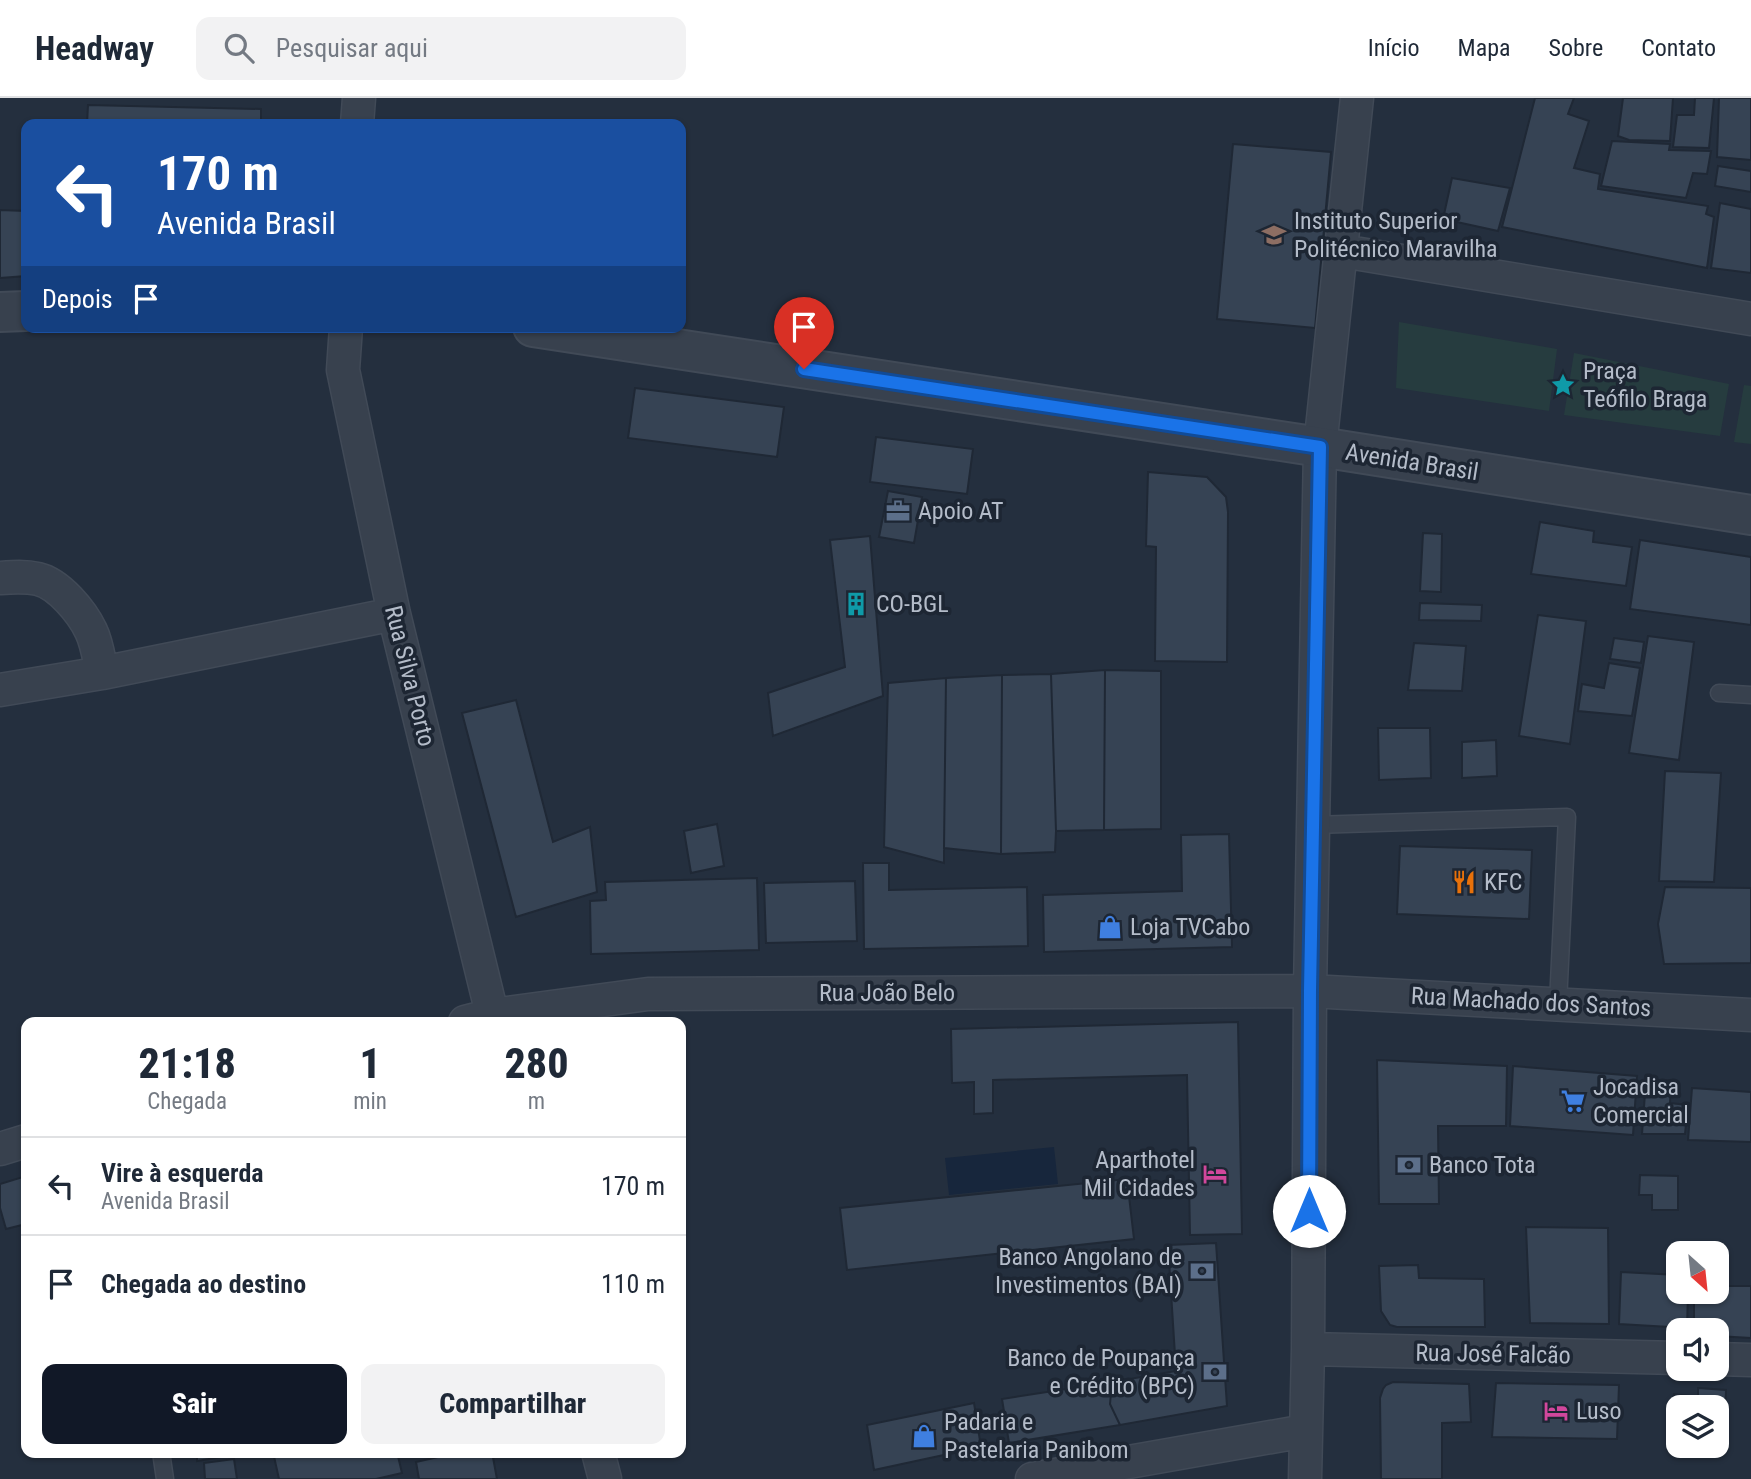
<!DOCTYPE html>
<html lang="pt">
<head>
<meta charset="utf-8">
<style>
  :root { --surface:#fff; --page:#f2f2f3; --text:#1f2937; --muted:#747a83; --line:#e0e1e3; --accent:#111827 }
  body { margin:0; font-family:"Roboto Condensed",sans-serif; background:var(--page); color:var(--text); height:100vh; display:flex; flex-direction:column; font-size:26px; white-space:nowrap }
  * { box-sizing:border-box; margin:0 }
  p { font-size:23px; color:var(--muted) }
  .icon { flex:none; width:38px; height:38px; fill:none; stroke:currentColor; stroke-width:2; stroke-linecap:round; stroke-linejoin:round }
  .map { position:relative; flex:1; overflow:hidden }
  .drawer { position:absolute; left:21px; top:919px; width:665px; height:441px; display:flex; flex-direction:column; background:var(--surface); border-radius:14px; box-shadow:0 2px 5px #0004 }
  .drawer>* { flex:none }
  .banner { position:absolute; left:21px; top:21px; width:665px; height:214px; border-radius:14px; box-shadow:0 2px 5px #0004; background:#1a4fa0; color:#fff; overflow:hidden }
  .needle { width:46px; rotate:153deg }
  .buttons { position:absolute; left:1666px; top:1143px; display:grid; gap:14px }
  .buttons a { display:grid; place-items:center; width:63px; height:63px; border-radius:14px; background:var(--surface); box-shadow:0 2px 5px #0004; font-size:35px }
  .pin { position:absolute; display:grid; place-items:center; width:60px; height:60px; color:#fff; margin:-72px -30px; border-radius:50% 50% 50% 0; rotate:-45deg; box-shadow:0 0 7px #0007 }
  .pin .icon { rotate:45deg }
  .me { position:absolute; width:77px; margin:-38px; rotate:0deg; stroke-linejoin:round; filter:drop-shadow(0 0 5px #0008) }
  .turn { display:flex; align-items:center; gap:24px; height:147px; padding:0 21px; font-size:32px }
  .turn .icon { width:91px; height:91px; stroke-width:2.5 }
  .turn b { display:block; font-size:49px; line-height:60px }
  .then { display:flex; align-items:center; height:66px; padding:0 21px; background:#0003; gap:14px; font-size:26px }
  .eta { display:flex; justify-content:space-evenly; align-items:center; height:119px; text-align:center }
  .eta b { font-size:42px; font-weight:800; line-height:49px }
  .button { display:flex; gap:14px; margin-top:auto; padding:14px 21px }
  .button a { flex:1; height:80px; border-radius:14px; background:var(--accent); color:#fff; font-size:28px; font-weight:800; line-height:80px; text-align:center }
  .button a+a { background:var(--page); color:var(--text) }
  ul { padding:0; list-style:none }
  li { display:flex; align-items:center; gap:21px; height:98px; padding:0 21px; border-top:2px solid var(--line) }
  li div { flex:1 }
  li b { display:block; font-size:26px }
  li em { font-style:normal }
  header { display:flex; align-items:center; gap:42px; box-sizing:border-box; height:98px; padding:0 35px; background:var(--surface); border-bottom:2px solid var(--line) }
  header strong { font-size:33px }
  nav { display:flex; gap:38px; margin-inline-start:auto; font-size:24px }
  .search { width:490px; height:63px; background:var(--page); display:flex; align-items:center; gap:18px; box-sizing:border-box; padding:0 24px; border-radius:14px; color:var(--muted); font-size:26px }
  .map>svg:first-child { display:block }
</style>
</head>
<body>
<header>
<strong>Headway</strong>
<div class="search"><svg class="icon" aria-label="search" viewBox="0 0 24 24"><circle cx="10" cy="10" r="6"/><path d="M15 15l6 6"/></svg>Pesquisar aqui</div>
<nav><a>Início</a><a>Mapa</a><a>Sobre</a><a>Contato</a></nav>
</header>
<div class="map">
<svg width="1751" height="1381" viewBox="0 0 1751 1381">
  <rect width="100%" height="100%" fill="#242f3e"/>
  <path fill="#263c3f" d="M1399,224L1557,251L1549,313L1396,290Z
    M1574,255L1729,286L1720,338L1564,317Z
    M1744,287L1751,288V346L1734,344Z"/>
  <path fill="#17263c" d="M1054,1049L1058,1086L949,1097L945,1060Z"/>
  <path fill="#364354" stroke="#1f2835" stroke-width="2" d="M1535,0H1574L1568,16L1589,23L1574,70L1600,76L1598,91L1708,108L1706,116L1714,119L1707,170L1502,129Z
    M1623,0H1673L1670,43L1629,42L1618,38Z
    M1695,0H1714L1709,50L1673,49L1677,17H1694Z
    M1719,0H1751V62L1717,59Z
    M88,7L261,11V26H87Z
    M1612,43L1670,46L1669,52L1711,53L1707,76L1693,75L1686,100L1601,88Z
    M1233,46L1331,54L1315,230L1217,221Z
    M1718,68L1751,73V94L1715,88Z
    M1452,80L1510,90L1498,133L1443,121Z
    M1720,105L1751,111V175L1711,170Z
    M0,112L26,113V178L0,180Z
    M635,290L784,309L777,359L628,340Z
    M876,339L973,351L967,396L870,384Z
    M1148,374L1207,379L1226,399L1228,414L1227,564L1155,563L1156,449L1146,448Z
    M888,393L922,399L914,445L879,439Z
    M1540,424L1594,433L1593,444L1632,449L1626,488L1531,476Z
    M1423,435L1442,436L1441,494L1420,493Z
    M870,438L883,598L773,638L768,595L845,569L830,442Z
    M1640,442L1751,459V527L1630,511Z
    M1420,505L1482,507L1481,523L1419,522Z
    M1538,517L1586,523L1570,646L1519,638Z
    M1648,538L1694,544L1679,662L1629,655Z
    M1614,540L1644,544L1641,565L1610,561Z
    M1414,545L1466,548L1462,593L1408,592Z
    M1609,565L1640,570L1632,618L1578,613L1582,586L1604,590Z
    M1105,572L1161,573V731L1104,732Z
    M1105,572L1104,732L1056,733L1051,576Z
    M1051,576L1056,733L1055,754L1001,756L1002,577Z
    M1002,577L1001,756L944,750L946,580Z
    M946,580L944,750V765L884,749L888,585Z
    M516,602L553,744L590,729L597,794L516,819L462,615Z
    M1378,630H1430L1431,680L1379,682Z
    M1496,642L1497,678L1462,680V644Z
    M1665,673L1721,675L1714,784L1659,783Z
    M717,726L724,768L691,775L684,733Z
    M1229,736L1232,849L1044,854L1043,797L1182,793L1181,737Z
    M1400,748L1532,752L1529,821L1397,816Z
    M863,765H889V792L1027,789L1028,848L864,851Z
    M757,780L759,852L591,856L590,803L606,802L605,784Z
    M855,783L857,843L766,845L764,785Z
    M1665,789L1751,790V865L1664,866L1658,826Z
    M1238,924L1242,1136L1190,1137L1187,977L993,982V1015L974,1016V984L952,985L951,931Z
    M1377,962L1507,968L1506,1028H1438L1439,1106H1379Z
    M1513,968L1637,978L1633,1037L1510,1028Z
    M1646,982H1671L1670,1005L1688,1007L1685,1036H1642Z
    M1692,990L1751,994V1044L1688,1042Z
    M1640,1077L1678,1078V1112H1652V1097H1639Z
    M26,1078V1126L6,1131L0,1110V1086Z
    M1127,1081L1134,1141L847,1172L840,1110Z
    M1526,1129L1608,1130L1609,1226L1530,1225Z
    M1216,1145L1227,1308L1120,1327L1110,1306L1112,1284L1176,1273L1168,1147Z
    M1418,1167L1419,1180L1484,1181L1485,1229H1397L1390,1227L1381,1213L1379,1168Z
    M1621,1174L1678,1177V1194H1688L1687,1230L1619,1226Z
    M1717,1188H1751V1240L1717,1238V1232H1694V1194H1717Z
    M1112,1284L1110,1306L1120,1327L1009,1345L1002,1301Z
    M1393,1284L1469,1286L1471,1324L1442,1325V1381H1381L1380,1300L1383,1291L1386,1287Z
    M1496,1285L1619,1287L1617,1341L1492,1339Z
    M1698,1290L1726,1292L1724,1345H1717V1309H1678V1343H1670L1674,1296L1698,1299Z
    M974,1305L981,1349L874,1372L867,1327Z
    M197,1354H233V1357L197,1363Z
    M273,1354H397L402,1375L376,1381H279Z
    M460,1354H492L497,1381H419L416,1364Z
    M234,1361L237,1381H205L204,1365Z"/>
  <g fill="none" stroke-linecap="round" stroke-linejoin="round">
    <g stroke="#414a57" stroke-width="19">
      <path id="service" d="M1719,595L1751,597
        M1313,727L1567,719L1558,905
        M161,1354L165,1381"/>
    </g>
    <g stroke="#414a57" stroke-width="35">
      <path id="minor" d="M357,26L359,0
        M1342,153L1751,221
        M346,229L343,272L394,516L494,924
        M0,480C13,479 25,478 38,481C59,486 82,514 91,533C97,545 99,561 102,575
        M0,592L102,575L394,516
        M465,924L492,917L648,896L1310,893L1751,917
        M0,1051L26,1043
        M1308,1251L1678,1260
        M1717,1261L1751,1262
        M598,1354L605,1381
        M1032,1381L1305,1333
        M1305,1381L1308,1251L1310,893L1320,349L1357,0"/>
    </g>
    <g stroke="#414a57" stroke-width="42">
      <path id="tertiary" d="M0,214L26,213
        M533,229L1320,349L1751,417"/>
    </g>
    <use href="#service" stroke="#38414e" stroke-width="16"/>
    <use href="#minor" stroke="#38414e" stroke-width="32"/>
    <use href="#tertiary" stroke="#38414e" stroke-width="38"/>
  </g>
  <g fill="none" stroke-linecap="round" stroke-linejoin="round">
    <g stroke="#114b97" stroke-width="18">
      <path id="route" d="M804,271L1320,349L1310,893L1309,1113"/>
    </g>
    <use href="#route" stroke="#1a73e8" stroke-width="12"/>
  </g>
  <defs>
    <g id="university-bare" transform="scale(1.89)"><path d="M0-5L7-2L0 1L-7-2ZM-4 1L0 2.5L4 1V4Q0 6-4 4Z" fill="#8d6e63" stroke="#1d2633" stroke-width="2.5" paint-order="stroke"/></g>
    <g id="sight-bare" transform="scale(1.89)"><path d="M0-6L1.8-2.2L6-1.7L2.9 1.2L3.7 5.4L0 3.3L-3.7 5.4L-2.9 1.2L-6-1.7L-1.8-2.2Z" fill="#0f9aa8" stroke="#1d2633" stroke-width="2.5" paint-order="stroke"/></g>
    <g id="office-bare" transform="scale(1.89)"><path d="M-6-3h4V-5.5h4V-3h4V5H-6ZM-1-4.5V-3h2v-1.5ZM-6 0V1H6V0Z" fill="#5c6f8a" stroke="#1d2633" stroke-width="2.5" paint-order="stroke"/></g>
    <g id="building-bare" transform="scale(1.89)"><path d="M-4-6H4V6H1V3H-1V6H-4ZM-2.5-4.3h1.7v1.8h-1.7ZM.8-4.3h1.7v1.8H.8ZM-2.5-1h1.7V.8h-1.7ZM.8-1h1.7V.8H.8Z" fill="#0f9aa8" stroke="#1d2633" stroke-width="2.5" paint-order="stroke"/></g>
    <g id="restaurant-bare" transform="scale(1.89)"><path d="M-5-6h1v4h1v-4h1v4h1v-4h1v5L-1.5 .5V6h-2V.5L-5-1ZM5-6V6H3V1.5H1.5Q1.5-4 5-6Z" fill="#e8710a" stroke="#1d2633" stroke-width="2.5" paint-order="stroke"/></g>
    <g id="shop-bare" transform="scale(1.89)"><path d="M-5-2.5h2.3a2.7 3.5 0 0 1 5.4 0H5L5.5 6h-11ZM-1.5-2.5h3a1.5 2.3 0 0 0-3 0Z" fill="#3f7fe0" stroke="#1d2633" stroke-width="2.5" paint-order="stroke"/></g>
    <g id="supermarket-bare" transform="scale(1.89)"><path d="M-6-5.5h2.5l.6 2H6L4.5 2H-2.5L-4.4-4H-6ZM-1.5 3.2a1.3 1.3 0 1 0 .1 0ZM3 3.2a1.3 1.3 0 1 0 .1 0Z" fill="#3f7fe0" stroke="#1d2633" stroke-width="2.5" paint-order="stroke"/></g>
    <g id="bank-bare" transform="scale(1.89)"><path d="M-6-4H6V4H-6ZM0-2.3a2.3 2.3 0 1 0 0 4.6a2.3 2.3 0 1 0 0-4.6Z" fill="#5c6f8a" stroke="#1d2633" stroke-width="2.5" paint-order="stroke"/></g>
    <g id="hotel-bare" transform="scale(1.89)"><path d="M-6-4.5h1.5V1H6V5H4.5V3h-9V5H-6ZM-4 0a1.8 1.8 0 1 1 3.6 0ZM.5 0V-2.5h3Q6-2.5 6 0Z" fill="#d1479c" stroke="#1d2633" stroke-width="2.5" paint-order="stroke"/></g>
  </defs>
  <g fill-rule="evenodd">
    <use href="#university-bare" x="1274" y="137"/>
    <use href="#sight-bare" x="1563" y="287"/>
    <use href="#office-bare" x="898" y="413"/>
    <use href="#building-bare" x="856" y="506"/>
    <use href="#restaurant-bare" x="1464" y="784"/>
    <use href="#shop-bare" x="1110" y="829"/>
    <use href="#supermarket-bare" x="1573" y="1003"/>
    <use href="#bank-bare" x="1409" y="1067"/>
    <use href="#hotel-bare" x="1215" y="1076"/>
    <use href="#bank-bare" x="1202" y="1173"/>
    <use href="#bank-bare" x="1215" y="1274"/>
    <use href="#hotel-bare" x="1556" y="1313"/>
    <use href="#shop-bare" x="924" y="1338"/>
  </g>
  <g text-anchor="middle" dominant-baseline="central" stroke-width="7" stroke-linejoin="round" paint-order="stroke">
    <g font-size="24" fill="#b4bcc9" stroke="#1d2633" text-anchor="start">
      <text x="1294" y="123">Instituto Superior<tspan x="1294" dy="28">Politécnico Maravilha</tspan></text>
      <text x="1583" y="273">Praça<tspan x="1583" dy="28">Teófilo Braga</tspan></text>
      <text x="918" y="413">Apoio AT</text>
      <text x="876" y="506">CO-BGL</text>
      <text x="1484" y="784">KFC</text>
      <text x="1130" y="829">Loja TVCabo</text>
      <text x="1593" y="989">Jocadisa<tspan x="1593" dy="28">Comercial</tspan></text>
      <text x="1195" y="1062" text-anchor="end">Aparthotel<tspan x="1195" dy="28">Mil Cidades</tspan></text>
      <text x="1429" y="1067">Banco Tota</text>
      <text x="1182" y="1159" text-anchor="end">Banco Angolano de<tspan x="1182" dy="28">Investimentos (BAI)</tspan></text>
      <text x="1195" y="1260" text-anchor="end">Banco de Poupança<tspan x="1195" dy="28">e Crédito (BPC)</tspan></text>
      <text x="1576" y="1313">Luso</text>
      <text x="944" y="1324">Padaria e<tspan x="944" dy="28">Pastelaria Panibom</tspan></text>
    </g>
    <g font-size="24" fill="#b4bcc9" stroke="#1d2633">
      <text transform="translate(1412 364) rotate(9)">Avenida Brasil</text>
      <text transform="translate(410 578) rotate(76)">Rua Silva Porto</text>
      <text x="887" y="895">Rua João Belo</text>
      <text transform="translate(1531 904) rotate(3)">Rua Machado dos Santos</text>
      <text transform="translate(1493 1256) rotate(1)">Rua José Falcão</text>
    </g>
  </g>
</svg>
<div class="buttons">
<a><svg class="needle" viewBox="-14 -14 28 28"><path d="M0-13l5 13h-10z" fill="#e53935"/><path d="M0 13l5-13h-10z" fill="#747a83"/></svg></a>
<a><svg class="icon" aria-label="sound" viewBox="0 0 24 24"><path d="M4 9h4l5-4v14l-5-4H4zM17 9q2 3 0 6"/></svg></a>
<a><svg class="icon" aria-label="layers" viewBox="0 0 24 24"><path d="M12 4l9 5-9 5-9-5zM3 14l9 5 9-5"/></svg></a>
</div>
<div class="pin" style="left:804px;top:271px;background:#d93025"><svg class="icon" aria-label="arrive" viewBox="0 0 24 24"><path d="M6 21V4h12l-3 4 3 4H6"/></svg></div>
<svg class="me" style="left:1309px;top:1113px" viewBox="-20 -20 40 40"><circle r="19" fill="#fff"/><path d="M0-13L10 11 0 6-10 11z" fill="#1a73e8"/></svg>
<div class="banner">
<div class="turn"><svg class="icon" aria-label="left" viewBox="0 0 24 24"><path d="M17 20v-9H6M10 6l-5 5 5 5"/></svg><div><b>170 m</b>Avenida Brasil</div></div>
<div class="then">Depois<svg class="icon" aria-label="arrive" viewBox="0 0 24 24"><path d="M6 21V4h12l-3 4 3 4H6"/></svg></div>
</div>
<section class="drawer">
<div class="eta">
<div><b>21:18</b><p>Chegada</p></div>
<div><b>1</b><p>min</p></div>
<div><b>280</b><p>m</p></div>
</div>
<ul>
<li><svg class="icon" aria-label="left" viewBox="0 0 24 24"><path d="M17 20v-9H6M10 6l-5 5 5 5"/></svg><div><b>Vire à esquerda</b><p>Avenida Brasil</p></div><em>170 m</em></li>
<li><svg class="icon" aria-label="arrive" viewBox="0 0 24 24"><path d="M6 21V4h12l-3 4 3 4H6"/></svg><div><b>Chegada ao destino</b></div><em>110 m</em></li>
</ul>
<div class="button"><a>Sair</a><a>Compartilhar</a></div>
</section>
</div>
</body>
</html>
